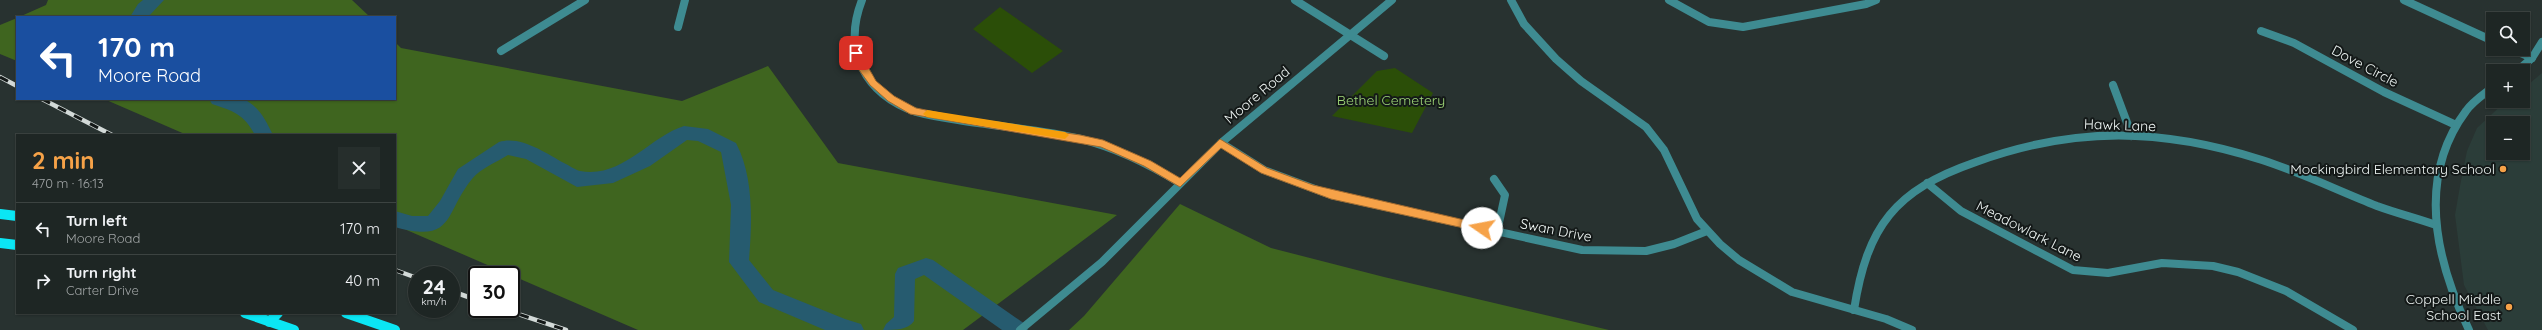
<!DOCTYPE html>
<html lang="en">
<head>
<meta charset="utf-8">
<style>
  :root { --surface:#1e2624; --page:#262e2c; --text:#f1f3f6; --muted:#a1a5a6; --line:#3c4341; --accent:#f6a248 }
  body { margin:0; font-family:Quicksand,sans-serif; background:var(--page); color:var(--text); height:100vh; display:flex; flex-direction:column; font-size:15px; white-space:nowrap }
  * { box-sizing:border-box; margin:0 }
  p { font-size:13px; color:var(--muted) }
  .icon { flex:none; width:22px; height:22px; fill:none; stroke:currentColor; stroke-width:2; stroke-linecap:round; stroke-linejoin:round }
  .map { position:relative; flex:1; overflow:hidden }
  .panel { position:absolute; left:16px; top:134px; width:380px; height:180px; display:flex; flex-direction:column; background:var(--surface); border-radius:0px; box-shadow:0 1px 3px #0004,0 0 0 1px var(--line) }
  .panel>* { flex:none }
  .top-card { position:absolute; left:16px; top:16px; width:380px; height:84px; border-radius:0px; box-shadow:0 1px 3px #0004,0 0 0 1px var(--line); background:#1a4fa0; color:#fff; overflow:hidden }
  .tools { position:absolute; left:2486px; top:12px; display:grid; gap:8px }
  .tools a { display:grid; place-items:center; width:44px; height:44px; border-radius:0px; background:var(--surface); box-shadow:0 1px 3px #0004,0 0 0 1px var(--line); font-size:20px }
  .speed { position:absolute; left:408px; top:266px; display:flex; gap:8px; font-size:20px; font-weight:700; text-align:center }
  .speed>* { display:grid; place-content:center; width:52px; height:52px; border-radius:50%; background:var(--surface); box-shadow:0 1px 3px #0004,0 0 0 1px var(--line); line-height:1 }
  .speed small { font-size:10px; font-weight:400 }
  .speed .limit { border:2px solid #111; border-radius:6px; background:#fff; color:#111 }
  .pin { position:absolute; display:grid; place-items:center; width:34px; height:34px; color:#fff; margin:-17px; border-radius:8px; box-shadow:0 2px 6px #0006 }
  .me { position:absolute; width:44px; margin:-22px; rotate:282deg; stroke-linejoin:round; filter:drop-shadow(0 0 3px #0008) }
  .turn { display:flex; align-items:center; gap:14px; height:84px; padding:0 16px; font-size:18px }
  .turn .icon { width:52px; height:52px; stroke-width:2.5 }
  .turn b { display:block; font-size:28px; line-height:34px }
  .round { display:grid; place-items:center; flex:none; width:42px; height:42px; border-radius:0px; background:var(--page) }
  .summary { display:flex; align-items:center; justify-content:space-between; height:68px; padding:0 16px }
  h1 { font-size:24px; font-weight:800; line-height:30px; color:var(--accent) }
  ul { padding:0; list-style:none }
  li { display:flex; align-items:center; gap:12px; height:52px; padding:0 16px; border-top:1px solid var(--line) }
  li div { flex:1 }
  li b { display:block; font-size:15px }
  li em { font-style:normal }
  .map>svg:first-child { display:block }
</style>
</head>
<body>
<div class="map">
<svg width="2542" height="330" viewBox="0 0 2542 330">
  <rect width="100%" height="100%" fill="#283230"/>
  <path fill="#2b3d39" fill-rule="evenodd" d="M2542,73V330H2488L2464,285L2455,215L2460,186L2467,151L2477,128L2506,101H2523V89ZM2493,123H2523V153H2493Z"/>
  <path fill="#2b4e08" d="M1000,7L1063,51L1032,73L973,29Z
    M1395,68L1433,93L1412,133L1332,116L1377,71Z"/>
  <path fill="#3f651f" d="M48,0H352L370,17H19L46,5Z
    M17,18V61L0,54V25Z
    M395,42L401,48L682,101L768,66L838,163L1117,215L963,330H638L395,225V135H187L104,99H395Z
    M1180,204L1271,248L1384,277L1609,330H1069L1084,316Z"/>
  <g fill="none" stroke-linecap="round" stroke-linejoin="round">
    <path fill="#265b6f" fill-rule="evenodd" d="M143,0H164L148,17H130L138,4Z
      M209,99H243C259,106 266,121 273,135H255C244,114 233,111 212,104Z
      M684,126L708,129L736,143C754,177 752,222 749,260L773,290L845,319L861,324L864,330H825L759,302L729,262L731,205L721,152L698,141L687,140L650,166L613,183L577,187L526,159L508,155C497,162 481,168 472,179C444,213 455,244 395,227V211L412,216H428L440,201L458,169L499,142C520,135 546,153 564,163C569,165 575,170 580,171C622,179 649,137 684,126Z
      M926,258L933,260L1025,324L1028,330H1002L924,275L915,279L914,321C908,330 895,330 883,330L886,324L894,317L895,274L898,268Z"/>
    <path stroke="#3e8b91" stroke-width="8" d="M862,0C842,51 865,94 916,112C930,116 944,118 958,120C999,127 1040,129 1081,139C1117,148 1149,164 1180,183
      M1295,0L1384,56
      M1669,0L1709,22L1743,27L1866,4L1876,0
      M2404,0L2493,41
      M678,27L685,0
      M2261,31L2294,43L2384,92L2456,125
      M2512,49L2532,58
      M501,51L585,0
      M2113,85L2132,136
      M1221,143L1264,170L1331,195L1582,250L1646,251L1674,244L1707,231
      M1494,179L1505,195L1497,232
      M1927,183L1961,211L2073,270L2108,273L2162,263L2213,266L2238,272L2286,291L2353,330
      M1854,310C1867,226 1895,190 1976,162C2075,126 2162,128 2262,160C2302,173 2339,191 2377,206C2396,213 2416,218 2436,225"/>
    <path stroke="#3e8b91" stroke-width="8" d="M1511,0L1524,24L1556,59L1581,81L1646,127L1664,150L1697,219L1720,244L1739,260L1792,292L1886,319L1912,330
      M2517,71L2532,58L2542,42
      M1020,330L1102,262L1221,143L1392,0
      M2469,330C2436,261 2416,178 2466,111C2472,102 2484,94 2493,87"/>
    <path stroke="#0be6f4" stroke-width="10" d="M0,214L17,216
      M0,243L17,245
      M245,313L294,330
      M346,313L395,330
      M269,322L278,313"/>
    <g stroke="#d3dad8" stroke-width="4.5">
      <path id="rail" d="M0,77L17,86
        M42,99L112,135
        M395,270L417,278
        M451,291L477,300
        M503,309L566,330"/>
    </g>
    <use href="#rail" stroke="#141918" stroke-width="3" stroke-dasharray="9" stroke-linecap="butt"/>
  </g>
  <path fill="#f6a248" stroke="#a0692f" d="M856,50L859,51L876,81L894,96L916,108L970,119L1080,135L1103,140L1151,161L1180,178L1220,139L1267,168L1313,185L1482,224L1487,228L1482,232L1331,199L1261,173L1221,148L1180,187L1144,166L1101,147L910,114L888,101L870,85L859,70L851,53Z"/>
  <path fill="#f59e0b" d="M927,110L1065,132L1069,135L1065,139L927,117L923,114Z"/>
  <g fill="#f6a248" stroke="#141918" stroke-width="1.5">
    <circle cx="2503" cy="169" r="4"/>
    <circle cx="2509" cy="307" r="4"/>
  </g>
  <g text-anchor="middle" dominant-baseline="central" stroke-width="4" stroke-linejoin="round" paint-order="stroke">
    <g font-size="14" fill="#eef5f3" stroke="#141918">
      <text transform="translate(2365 66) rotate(28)">Dove Circle</text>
      <text transform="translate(1257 95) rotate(-40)">Moore Road</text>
      <text transform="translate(2120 125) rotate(2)">Hawk Lane</text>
      <text transform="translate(1556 230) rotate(11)">Swan Drive</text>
      <text transform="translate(2029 231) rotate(27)">Meadowlark Lane</text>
    </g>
    <g font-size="14" fill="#9fd778" stroke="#141918">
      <text x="1391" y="100">Bethel Cemetery</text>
    </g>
    <g font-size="14" fill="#eef5f3" stroke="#141918" text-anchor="end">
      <text x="2495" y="169">Mockingbird Elementary School</text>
      <text x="2501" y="299">Coppell Middle<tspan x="2501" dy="16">School East</tspan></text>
    </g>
  </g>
</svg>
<div class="tools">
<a><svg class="icon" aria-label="search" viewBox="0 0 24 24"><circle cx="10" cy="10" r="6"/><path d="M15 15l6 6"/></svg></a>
<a>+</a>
<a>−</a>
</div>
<div class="speed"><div>24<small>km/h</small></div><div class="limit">30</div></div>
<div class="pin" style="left:856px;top:53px;background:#d93025"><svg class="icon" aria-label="arrive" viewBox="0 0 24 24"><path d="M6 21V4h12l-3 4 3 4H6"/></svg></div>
<svg class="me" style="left:1482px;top:228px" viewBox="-20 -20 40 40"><circle r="19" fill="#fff"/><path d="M0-13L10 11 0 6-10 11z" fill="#f6a248"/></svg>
<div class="top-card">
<div class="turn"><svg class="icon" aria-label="left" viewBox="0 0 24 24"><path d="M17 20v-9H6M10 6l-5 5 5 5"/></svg><div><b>170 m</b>Moore Road</div></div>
</div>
<section class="panel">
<div class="summary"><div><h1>2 min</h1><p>470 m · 16:13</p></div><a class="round"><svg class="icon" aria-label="close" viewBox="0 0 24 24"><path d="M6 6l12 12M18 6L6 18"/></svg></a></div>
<ul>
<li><svg class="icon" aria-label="left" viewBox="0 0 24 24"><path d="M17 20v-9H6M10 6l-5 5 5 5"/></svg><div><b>Turn left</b><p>Moore Road</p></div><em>170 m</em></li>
<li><svg class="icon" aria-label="right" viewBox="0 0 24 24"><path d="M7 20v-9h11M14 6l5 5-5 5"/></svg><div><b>Turn right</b><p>Carter Drive</p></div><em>40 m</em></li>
</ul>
</section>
</div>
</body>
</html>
